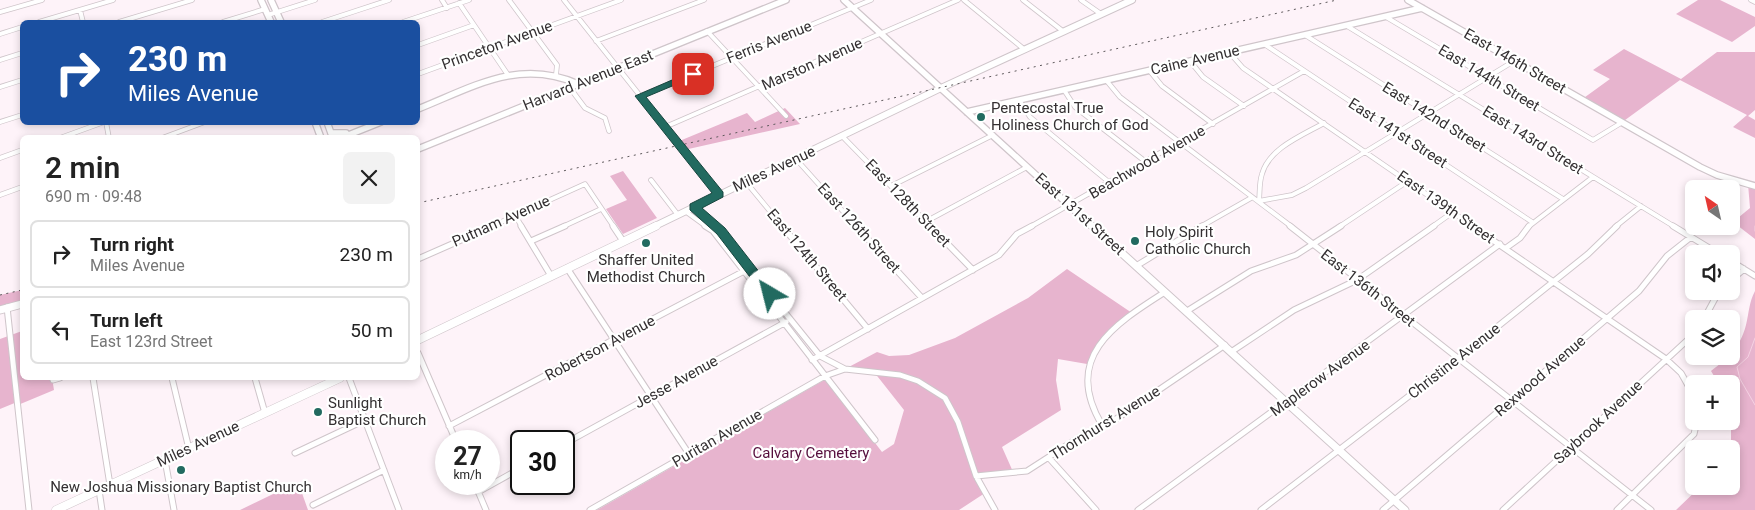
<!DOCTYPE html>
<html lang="en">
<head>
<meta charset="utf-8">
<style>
  :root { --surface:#fff; --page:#f2f2f2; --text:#222; --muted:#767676; --line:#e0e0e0 }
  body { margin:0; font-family:Roboto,sans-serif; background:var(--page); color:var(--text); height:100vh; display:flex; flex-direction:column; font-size:19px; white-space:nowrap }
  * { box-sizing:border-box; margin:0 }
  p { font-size:16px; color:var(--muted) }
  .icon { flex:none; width:28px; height:28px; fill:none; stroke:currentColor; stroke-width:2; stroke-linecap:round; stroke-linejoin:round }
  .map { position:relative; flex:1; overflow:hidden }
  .details { position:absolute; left:20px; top:135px; width:400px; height:245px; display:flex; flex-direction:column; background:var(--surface); border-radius:8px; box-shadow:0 2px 8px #0003 }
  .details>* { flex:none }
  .hud { position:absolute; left:20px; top:20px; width:400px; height:105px; border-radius:8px; box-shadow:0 2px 8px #0003; background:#1a4fa0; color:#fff; overflow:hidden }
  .needle { width:32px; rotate:326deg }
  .fabs { position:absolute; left:1685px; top:180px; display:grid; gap:10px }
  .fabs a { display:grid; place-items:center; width:55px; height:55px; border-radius:8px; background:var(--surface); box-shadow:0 2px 8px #0003; font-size:25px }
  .speed { position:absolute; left:435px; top:430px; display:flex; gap:10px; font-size:25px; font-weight:700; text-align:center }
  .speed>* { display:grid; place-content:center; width:65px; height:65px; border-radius:50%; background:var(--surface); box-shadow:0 2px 8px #0003; line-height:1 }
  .speed small { font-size:12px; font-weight:400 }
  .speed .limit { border:2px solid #111; border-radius:8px; background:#fff; color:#111 }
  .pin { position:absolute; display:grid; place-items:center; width:42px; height:42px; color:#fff; margin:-21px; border-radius:10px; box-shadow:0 2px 8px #0006 }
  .me { position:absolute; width:55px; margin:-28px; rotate:323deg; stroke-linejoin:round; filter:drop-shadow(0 0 4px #0008) }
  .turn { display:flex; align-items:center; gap:18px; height:105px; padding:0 25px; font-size:22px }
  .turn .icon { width:65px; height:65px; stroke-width:2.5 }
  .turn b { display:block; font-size:35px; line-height:42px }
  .round { display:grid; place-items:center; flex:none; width:52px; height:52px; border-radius:8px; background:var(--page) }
  .overview { display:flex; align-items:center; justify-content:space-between; height:85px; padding:0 25px }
  h1 { font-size:30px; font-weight:600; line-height:38px }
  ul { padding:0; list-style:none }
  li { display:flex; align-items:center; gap:15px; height:68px; margin:0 10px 8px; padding:0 15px; border:2px solid var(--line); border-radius:8px }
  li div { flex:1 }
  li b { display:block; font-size:19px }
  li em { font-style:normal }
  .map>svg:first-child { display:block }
</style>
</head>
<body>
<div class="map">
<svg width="1755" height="510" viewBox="0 0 1755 510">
  <rect width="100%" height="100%" fill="#fef3f9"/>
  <path fill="#e7b4ce" d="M1698,0H1720L1755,17V26L1732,42L1676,14Z
    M1624,49L1681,79L1717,52H1755V110L1748,116L1755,120V138L1733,127L1747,115L1680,80L1621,123L1581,100L1610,79L1593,70Z
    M785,108L800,124L684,150L677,142L747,113L755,122Z
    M623,171L657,218L623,234L606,209L627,200L610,176Z
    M1748,184L1755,186V239L1733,222L1750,208Z
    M1067,269L1132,313L1095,350L1087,364L1058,359L1056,380L1061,410L1002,447L1014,474L977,476L985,493L959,510H597L826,379L882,452L894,444L904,410L874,372L845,369L877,352L889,356L909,355L955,338L1028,298Z
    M22,290V304L0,310V295Z
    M1755,291V510H1676L1701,486H1731V384H1719L1711,371C1728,358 1740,348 1746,325C1749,313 1749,302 1755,291Z
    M22,331V378H52L54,390L18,405L17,402L0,409V339Z
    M298,482L308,510H240Z"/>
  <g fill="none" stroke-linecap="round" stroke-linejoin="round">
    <path stroke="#f5d2e3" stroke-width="1" d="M1755,226V231
      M1755,338L1748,357L1737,367L1740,379L1755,405"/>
    <g stroke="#cfc5ca" stroke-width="5.5">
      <path id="street-far1" d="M442,0L447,8
        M509,0L557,65L556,75
        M564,0L719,195
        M964,0L1025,50
        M1023,0L1064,32
        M1081,0L1101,14
        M1751,0L1755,2
        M459,3L508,75
        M80,10L83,22
        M0,12L42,0
        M268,15L315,0
        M1386,17L1593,140L1621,123
        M39,22L113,0
        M119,22L192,0
        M223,22L265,9
        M322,22L389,0
        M403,22L469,0
        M1347,26L1675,227
        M707,31L786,116
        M0,34L22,27
        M1305,35L1563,199
        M596,41L704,0
        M1264,44L1532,222
        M418,45L474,25
        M1229,52L1243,68L1474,227
        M0,60L22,53
        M1190,61L1203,77L1244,106
        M1149,70L1162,86L1213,124
        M418,74L621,0
        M1106,80L1120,97L1292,227
        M0,87L22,80
        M570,88L585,108L605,118L609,131
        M1064,90L1075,107L1146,162
        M640,96L871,0
        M1019,100L1030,117L1110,183
        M0,122L22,115
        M106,122L109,138
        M1324,123C1303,135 1269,148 1262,174C1259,183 1260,192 1259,201L1292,195L1306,188L1514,61
        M665,127L958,0
        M843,137L931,227
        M60,138L104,122
        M162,138L205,122
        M0,158L22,150
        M796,159L857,227
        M651,180L678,215
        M746,182L783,227
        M891,186L993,135
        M0,195L22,187
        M694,207L716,227
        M685,211L707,227
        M515,215L522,227
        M925,222L1027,167
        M490,227L585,184L614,227
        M562,227L601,209
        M1030,227L1304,71
        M1200,227L1251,198
        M1339,227L1408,181
        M1432,227L1453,212
        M1528,227L1593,177
        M1615,227L1641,206"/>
    </g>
    <g stroke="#cfc5ca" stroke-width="7">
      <path id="street" d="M521,226L551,276
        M613,226L623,241
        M705,226L713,231L875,440
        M715,226L820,356L845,369L900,375L918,381L945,398L958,422L976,476L995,510
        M782,226L868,329
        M856,226L922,298
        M930,226L973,270
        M1290,226L1651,510
        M1472,226L1666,359L1681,373L1694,396
        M1673,226L1719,254
        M531,241L565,226
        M1506,248L1520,238L1529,226
        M418,259L493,226
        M1731,261L1755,276
        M1136,266L1202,226
        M567,268L689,454
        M1731,280L1744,269
        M7,307L29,510
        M1187,311L1251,271L1296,255L1341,226
        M1704,319L1719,291
        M1231,352L1294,310L1357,280L1434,226
        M418,353L456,441
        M812,360L999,255L1017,234L1032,226
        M93,378L110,485
        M172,378L189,449
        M255,378L265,413
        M349,378L399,510
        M53,380L60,378
        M1102,425C1062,358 1113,325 1165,292
        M449,426L750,268
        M564,444L786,322
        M295,453L365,420
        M1049,458L1096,510
        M165,460L174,510
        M976,476L1027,471L1086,433L1116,419L1225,345
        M475,484L486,510
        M99,490L102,510
        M478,492L521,468
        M313,505L384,470
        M590,510L825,376L845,369
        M1138,510L1500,244
        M1261,510L1457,359L1588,254L1617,226
        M1383,510L1639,291L1667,256L1691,237
        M1503,510L1694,334
        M1617,510L1694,434L1697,421"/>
    </g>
    <g stroke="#cfc5ca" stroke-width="8">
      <path id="secondary-far1" d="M261,0L271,22
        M271,0L281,22
        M844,0L1093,227
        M1408,0L1700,167L1717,175L1755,186
        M418,109C473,87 519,58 578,84
        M967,112L1422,8
        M315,122L321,138
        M327,122L332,136
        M332,133H346
        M341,138L381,122
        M418,149L786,0"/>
    </g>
    <g stroke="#cfc5ca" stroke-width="9">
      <path id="secondary" d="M1092,226L1405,510
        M0,310L22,304"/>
    </g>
    <g stroke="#cfc5ca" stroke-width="8">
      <path id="primary-far1" d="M653,227L941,88L1132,0"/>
    </g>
    <g stroke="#cfc5ca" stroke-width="9">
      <path id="primary" d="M418,340L656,226
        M56,510L340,378"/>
    </g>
    <use href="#street-far1" stroke="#fff" stroke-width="4"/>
    <use href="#street" stroke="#fff" stroke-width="5"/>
    <use href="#secondary-far1" stroke="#fff" stroke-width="5.5"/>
    <use href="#secondary" stroke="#fff" stroke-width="7"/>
    <use href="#primary-far1" stroke="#fff" stroke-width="6"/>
    <use href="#primary" stroke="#fff" stroke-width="8"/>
    <path stroke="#5e595c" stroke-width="1" stroke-dasharray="2 4.5" stroke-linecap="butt" d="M418,203L1337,0
      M0,295L22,290"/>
  </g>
  <path fill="#226a60" stroke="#16453e" d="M693,71L698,74L696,76L646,97L723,192V197L702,208L725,228L774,291V298H766L717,234L690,210V204L712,193L635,96Z"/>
  <g fill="#226a60" stroke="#fff" stroke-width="2">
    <circle cx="981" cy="117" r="5"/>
    <circle cx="1135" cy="241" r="5"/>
    <circle cx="646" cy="243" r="5"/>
    <circle cx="318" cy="412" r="5"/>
    <circle cx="181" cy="470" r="5"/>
  </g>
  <g text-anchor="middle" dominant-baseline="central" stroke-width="4.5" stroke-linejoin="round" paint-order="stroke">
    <g font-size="15" fill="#343032" stroke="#fff">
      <text transform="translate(769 42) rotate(-22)">Ferris Avenue</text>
      <text transform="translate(497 45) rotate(-20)">Princeton Avenue</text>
      <text transform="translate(1195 60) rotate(-13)">Caine Avenue</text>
      <text transform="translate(1515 61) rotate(30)">East 146th Street</text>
      <text transform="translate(812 64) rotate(-24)">Marston Avenue</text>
      <text transform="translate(1489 78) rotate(31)">East 144th Street</text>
      <text transform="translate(588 80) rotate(-22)">Harvard Avenue East</text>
      <text transform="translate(1434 117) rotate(32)">East 142nd Street</text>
      <text transform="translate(1398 133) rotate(33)">East 141st Street</text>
      <text transform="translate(1533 140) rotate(32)">East 143rd Street</text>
      <text transform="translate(1147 162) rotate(-30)">Beachwood Avenue</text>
      <text transform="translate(774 169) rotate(-25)">Miles Avenue</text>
      <text transform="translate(908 203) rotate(46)">East 128th Street</text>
      <text transform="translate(1446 207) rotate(35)">East 139th Street</text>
      <text transform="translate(1080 214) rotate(42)">East 131st Street</text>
      <text transform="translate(501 221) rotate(-24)">Putnam Avenue</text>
      <text transform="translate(859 228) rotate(48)">East 126th Street</text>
      <text transform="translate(807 255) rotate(50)">East 124th Street</text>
      <text transform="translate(1368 288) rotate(38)">East 136th Street</text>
      <text transform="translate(600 348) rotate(-28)">Robertson Avenue</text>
      <text transform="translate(1454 361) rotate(-38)">Christine Avenue</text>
      <text transform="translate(1540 376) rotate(-41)">Rexwood Avenue</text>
      <text transform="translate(1320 378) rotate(-36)">Maplerow Avenue</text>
      <text transform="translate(676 382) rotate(-29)">Jesse Avenue</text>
      <text transform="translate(1598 422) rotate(-43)">Saybrook Avenue</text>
      <text transform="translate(1105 423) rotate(-32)">Thornhurst Avenue</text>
      <text transform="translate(717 438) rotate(-30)">Puritan Avenue</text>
      <text transform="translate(198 444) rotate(-25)">Miles Avenue</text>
    </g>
    <g font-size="15" fill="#343032" stroke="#fff" text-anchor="start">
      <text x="991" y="108">Pentecostal True<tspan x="991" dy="17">Holiness Church of God</tspan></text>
      <text x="1145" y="232">Holy Spirit<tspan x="1145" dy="17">Catholic Church</tspan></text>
      <text x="646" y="260" text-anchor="middle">Shaffer United<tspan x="646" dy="17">Methodist Church</tspan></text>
      <text x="328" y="403">Sunlight<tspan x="328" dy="17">Baptist Church</tspan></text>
      <text x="181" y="487" text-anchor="middle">New Joshua Missionary Baptist Church</text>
    </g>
    <g font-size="15" fill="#560e3d" stroke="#fff">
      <text x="811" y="453">Calvary Cemetery</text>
    </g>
  </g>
</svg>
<div class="fabs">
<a><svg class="needle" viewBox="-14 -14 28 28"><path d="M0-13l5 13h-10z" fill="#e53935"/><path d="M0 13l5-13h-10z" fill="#767676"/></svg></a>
<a><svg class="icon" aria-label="sound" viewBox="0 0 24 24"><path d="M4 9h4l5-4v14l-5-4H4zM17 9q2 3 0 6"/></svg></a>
<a><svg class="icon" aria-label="layers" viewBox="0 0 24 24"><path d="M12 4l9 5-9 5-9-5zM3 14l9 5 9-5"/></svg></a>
<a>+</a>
<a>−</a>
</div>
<div class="speed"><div>27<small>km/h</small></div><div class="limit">30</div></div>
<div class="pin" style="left:693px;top:74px;background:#d93025"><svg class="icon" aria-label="arrive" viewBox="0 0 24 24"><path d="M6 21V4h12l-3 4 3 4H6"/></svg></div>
<svg class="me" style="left:770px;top:294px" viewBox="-20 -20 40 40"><circle r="19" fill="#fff"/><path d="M0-13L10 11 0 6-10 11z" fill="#226a60"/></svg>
<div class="hud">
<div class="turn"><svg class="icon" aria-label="right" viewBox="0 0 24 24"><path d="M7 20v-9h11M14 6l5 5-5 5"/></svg><div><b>230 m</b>Miles Avenue</div></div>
</div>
<section class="details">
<div class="overview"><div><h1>2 min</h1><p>690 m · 09:48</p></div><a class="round"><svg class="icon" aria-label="close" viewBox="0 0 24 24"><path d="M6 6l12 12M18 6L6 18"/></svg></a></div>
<ul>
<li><svg class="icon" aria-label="right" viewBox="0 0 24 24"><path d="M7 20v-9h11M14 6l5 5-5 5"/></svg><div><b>Turn right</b><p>Miles Avenue</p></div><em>230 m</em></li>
<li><svg class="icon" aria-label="left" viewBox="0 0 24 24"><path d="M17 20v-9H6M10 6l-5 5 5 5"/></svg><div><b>Turn left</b><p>East 123rd Street</p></div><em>50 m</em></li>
</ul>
</section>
</div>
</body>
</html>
